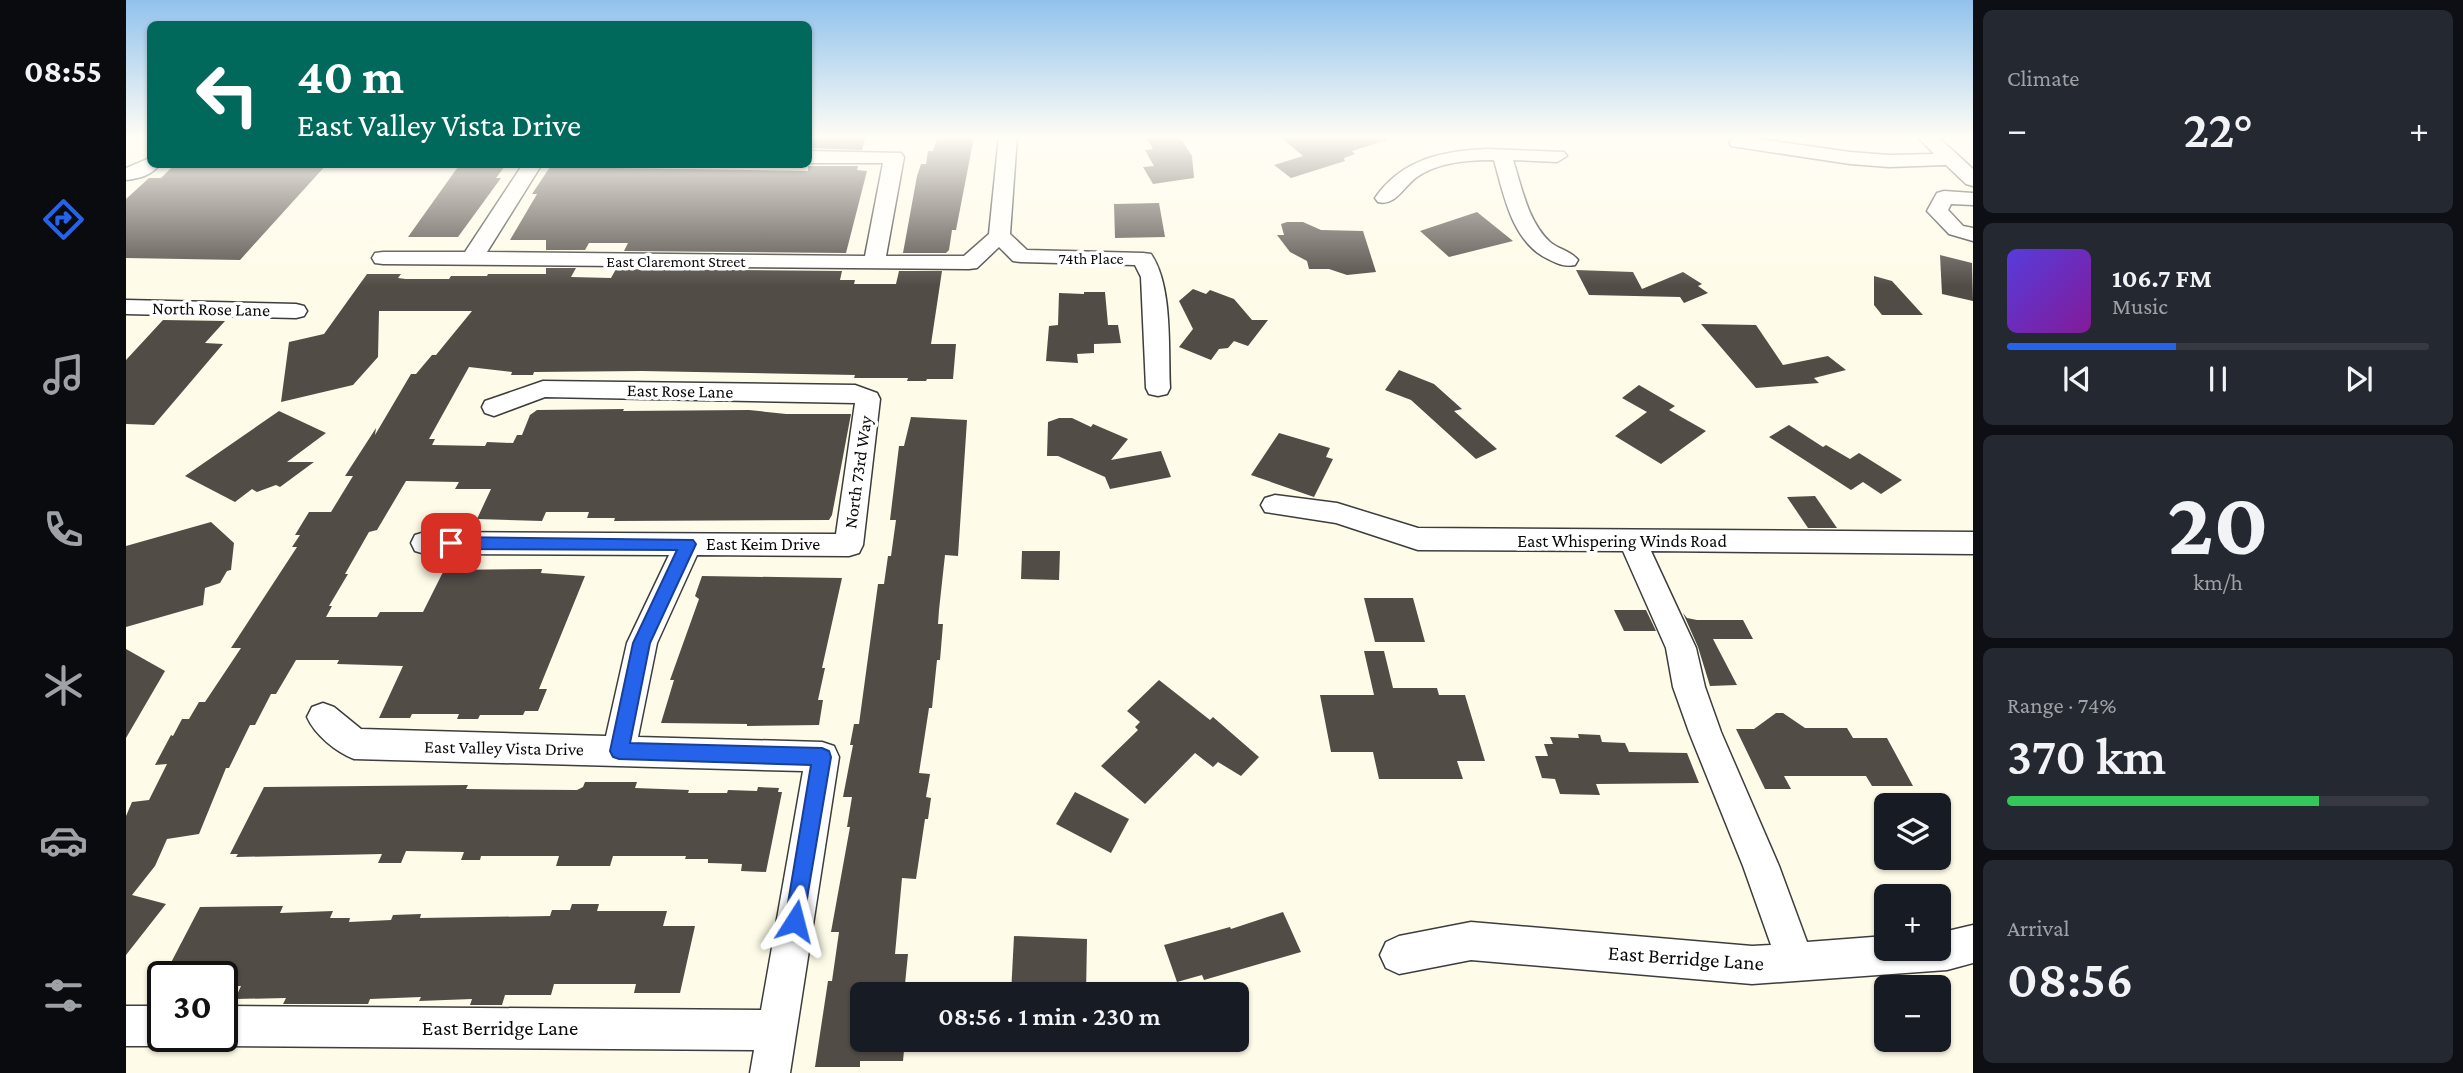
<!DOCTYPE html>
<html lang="en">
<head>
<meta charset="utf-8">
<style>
  body { margin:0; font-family:"Crimson Pro",serif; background:#242831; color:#f1f3f6; height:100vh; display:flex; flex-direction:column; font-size:26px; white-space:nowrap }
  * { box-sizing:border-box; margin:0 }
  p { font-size:23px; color:#9ea1a6 }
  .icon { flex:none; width:38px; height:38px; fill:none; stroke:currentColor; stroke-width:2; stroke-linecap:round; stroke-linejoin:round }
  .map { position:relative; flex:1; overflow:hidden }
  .panel { display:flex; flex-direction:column; gap:10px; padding:10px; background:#0d0f14; width:490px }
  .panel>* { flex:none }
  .top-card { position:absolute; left:21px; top:21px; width:665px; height:147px; border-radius:10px; box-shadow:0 2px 5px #0004; background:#00695c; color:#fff; overflow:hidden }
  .tools { position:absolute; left:1748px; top:793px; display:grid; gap:14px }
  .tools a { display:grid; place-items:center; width:77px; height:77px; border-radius:10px; background:#171b24; box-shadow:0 2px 5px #0004; font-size:35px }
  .speed { position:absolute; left:21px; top:961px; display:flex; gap:14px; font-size:35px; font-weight:700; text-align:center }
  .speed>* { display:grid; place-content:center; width:91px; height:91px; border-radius:50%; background:#171b24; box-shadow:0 2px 5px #0004; line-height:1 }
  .speed .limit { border:4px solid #111; border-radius:10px; background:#fff; color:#111 }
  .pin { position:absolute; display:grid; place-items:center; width:60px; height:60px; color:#fff; margin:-30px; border-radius:14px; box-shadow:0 4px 10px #0006 }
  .me { position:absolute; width:77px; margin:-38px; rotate:9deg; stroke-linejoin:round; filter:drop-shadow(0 0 5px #0008) }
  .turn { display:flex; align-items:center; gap:24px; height:147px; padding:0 35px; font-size:32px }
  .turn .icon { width:91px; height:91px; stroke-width:2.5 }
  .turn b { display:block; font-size:49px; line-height:60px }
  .big { font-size:52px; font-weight:600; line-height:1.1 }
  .panel .tile { flex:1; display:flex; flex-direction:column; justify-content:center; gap:10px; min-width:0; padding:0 24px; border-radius:10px; background:#242831 }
  .panel .dial { align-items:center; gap:0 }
  .dial b { font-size:91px; line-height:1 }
  .song { display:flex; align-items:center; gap:21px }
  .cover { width:84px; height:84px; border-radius:10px; background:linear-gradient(135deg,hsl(250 70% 55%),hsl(290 70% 35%)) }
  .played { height:7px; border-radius:4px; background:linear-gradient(90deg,#2563eb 40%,#363941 40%) }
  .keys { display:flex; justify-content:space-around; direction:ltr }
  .heat { display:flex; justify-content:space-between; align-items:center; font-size:38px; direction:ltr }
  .charge { height:10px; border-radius:5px; background:linear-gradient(90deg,#34c759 74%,#363941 0) }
  .trip { position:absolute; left:724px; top:982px; width:399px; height:70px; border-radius:10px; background:#171b24; box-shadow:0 2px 5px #0004; font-weight:600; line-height:70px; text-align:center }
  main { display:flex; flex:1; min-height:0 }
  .tab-bar { display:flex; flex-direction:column; width:126px; justify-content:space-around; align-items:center; background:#090b0e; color:#9ea1a6 }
  .tab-bar .icon { width:49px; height:49px }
  .tab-bar .current { color:#2563eb }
  .tab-bar b { font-size:32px; color:#f1f3f6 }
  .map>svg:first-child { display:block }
  .building { fill:#524c47 }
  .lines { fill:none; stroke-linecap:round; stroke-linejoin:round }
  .minor-casing { stroke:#3d3d3d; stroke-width:3 }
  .minor { fill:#fff; fill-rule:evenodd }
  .route { fill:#2563eb; stroke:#184099; stroke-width:2 }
  .labels { text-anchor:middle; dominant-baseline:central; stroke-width:7; stroke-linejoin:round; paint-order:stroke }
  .far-street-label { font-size:16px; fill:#0a0a0a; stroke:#fff }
  .street-label { font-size:18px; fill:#0a0a0a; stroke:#fff }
  .near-street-label { font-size:21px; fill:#0a0a0a; stroke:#fff }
</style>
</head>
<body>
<main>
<nav class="tab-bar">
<b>08:55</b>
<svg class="icon current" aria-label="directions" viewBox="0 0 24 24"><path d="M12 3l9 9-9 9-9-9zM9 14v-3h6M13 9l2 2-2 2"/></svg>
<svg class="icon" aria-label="music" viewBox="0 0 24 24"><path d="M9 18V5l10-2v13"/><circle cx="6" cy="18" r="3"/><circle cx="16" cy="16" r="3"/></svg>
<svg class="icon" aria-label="phone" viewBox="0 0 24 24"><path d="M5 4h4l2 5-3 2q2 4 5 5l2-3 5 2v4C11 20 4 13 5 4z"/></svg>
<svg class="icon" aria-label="climate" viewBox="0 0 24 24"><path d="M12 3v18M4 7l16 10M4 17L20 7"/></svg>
<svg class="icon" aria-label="car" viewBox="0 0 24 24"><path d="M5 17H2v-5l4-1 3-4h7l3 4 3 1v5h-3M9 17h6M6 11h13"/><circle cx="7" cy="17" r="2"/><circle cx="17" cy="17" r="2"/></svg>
<svg class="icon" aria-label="filters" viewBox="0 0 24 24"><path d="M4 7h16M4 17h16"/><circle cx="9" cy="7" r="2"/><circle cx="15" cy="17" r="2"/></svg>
</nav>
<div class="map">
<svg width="1847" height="1073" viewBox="0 0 1847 1073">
  <rect width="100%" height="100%" fill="#fefbe8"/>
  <g class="building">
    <path d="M682,136H740L736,150L682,148Z"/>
    <path d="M812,136L848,137L830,230H826L823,250L820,253H777L791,176L795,164H800L802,151H807Z"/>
    <path d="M1019,136H1053L1066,156L1068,178L1027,184L1017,167L1028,166L1019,150L1027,149Z"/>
    <path d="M1153,136H1260L1261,140L1226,151L1229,154L1218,158L1219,161L1165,178L1148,165L1177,156Z"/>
    <path d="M49,164H201L114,260L0,258V199L23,178H35Z"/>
    <path d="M334,164L379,166L370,178H375L332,237H282Z"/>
    <path d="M682,166H732L731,170L741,171L720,253L498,251L502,243H463L459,250H420V240H384L411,194H406L424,167L682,171Z"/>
    <path d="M1033,203L1039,237L989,238L988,204Z"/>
    <path d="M1351,212L1387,241L1323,257L1294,231Z"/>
    <path d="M1161,222H1177L1195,230L1237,231L1250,272L1221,275L1203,269H1183L1181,261L1164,252L1151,235H1158L1155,224Z"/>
    <path d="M1814,255L1846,263L1847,301L1816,294Z"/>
    <path d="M420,268H450L445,277L485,278L490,269L716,271L714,280H729L728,284H770L773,271H816L805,344H830L827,379H801L800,381H781L782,378H728L729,375L516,371L408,372L407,375H385L386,372L343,367L303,439H309L306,445L359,446L361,442L387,443L391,435H396L404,415L411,410L498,409L497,411L623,410L660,414H725L706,515L703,520L488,521L489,518H461L463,512H420L416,521L351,519L365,489H329L333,482L280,481L251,530L243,532L219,574H222L203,606H206L200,617H251L254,612H297L318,570L416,569L415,573L459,576L413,689H421L412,711H399L397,715H354L352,719H331L333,714H286L284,718H253L277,666L211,664L213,660H170L150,694H145L129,725H124L103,768H100L73,834L41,839L29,866L6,895L40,904L0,955V816L6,802L23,800L41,764L29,765L45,735L47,736L56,719H63L73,702H79L115,648H105L171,547H166L174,535H169L183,512H205L227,476H219L250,428L249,435L285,374H290L306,355H310L346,311H253L252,357L227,385L155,402L163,342L198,334L241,274H275L272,278L280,279H323L325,276H361L362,274H420Z"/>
    <path d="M1450,270L1507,272L1516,289L1557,272L1576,284L1572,286L1582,293L1558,303L1554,297L1463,295Z"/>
    <path d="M1748,276L1766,281L1797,315H1756L1748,305Z"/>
    <path d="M1067,289L1080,294L1084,290L1108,299L1126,320H1142L1122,346L1108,341L1102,348L1093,349L1085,360L1053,347L1067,329L1053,301Z"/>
    <path d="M958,292H979L982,325H992L995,343L968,344V353L951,354L952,363L920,361L923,326L932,325L933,293L958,294Z"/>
    <path d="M37,320L99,321L79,343L97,344L28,425L0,424V360Z"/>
    <path d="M1575,324L1630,325L1657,365L1702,356L1720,370L1688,378L1693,383L1630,388Z"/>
    <path d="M1273,370L1308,384L1336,409L1328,411L1371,449L1350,459L1285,400L1259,390Z"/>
    <path d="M1513,385L1549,406L1543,410L1580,431L1535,464L1489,436L1521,412L1496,398Z"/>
    <path d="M153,411L200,433L161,462H188L154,487L150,485L131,492L126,489L109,502L59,476Z"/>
    <path d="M785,417L841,420L832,556L819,555L813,610L812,624H817L814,660H811L806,708H803L793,773L804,774L800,797L805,798L802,819H799L790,879L776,878L769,954H782L778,994H737V1040H779L777,1061H734V1067H689L702,981H706L713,932H705L724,827H721L726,797H717L727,745H724L728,724H733L752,584H758L762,556H765L770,520H764L773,446H778Z"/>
    <path d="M933,418H946L965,427L967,424L1002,439L985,460L1035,451L1045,477L984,489L979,477L932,456H921L922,422Z"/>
    <path d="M1663,425L1697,447L1700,445L1724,459L1733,453L1776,480L1755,494L1737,482L1725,490L1643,437Z"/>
    <path d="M1153,433L1204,448L1200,457L1207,459L1188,497L1125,475Z"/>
    <path d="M1689,496L1711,528H1682L1661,497Z"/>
    <path d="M85,522L108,543L105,570L101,571L94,583L79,588L77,605L0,627V546Z"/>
    <path d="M896,551H934L933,580L895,579Z"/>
    <path d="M576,576L716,578L696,668H699L692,700H697L693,725L621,726V724L535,723L548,680H544L573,599L569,596Z"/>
    <path d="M1238,598H1287L1299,642H1249Z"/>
    <path d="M1488,610H1520L1530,631H1498Z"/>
    <path d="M1557,613L1561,618L1571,620H1617L1627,639H1587L1611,685L1584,686L1572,647Z"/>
    <path d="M0,649L39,671L0,738Z"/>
    <path d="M1238,651H1258L1267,688H1311L1313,695H1339L1359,761H1331L1337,779H1253L1247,752H1205L1194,695H1248Z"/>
    <path d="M1033,680L1084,720L1087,717L1133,757L1115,776L1092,762L1087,767L1069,753L1019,804L975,766L1012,730L1009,727L1014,722L1001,711Z"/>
    <path d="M1650,713H1657L1679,728H1721L1727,738H1761L1787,786H1746L1740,776H1658L1665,789H1639L1610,729H1628Z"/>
    <path d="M1452,734L1474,735L1476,742L1499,743L1503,752L1561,753L1573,783L1470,784L1474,795L1434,794L1429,779L1416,778L1409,756H1422L1418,744H1427L1424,737L1453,738Z"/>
    <path d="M459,782H511L509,788L563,790L562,793H601L602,790L631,791L632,787L653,788L652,792H656L640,872L615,871L616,864L582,863V859H559L560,856H487L484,866H430L433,856H355L354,860H335L338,852L280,851L275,863H252L256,854L110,857L112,854H104L138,787L342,785L340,789L451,790L457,787Z"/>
    <path d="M949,792L1003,819L985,853L930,824Z"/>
    <path d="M446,904H473L471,911H541L537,926H569L554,993H508L510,984H428L425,995H379L376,1005H344L346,999L293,1001L295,997L244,999L242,1004H157L160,998L109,999L115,986H96V976H38L74,907L157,906L154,913L207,911L204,918H224L223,922L265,920L267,915L295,914L294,918L424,916L426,910H444Z"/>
    <path d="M1157,912L1175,952L1078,980L1076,975L1051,982L1038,945L1104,927L1105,929Z"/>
    <path d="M888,936L961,939L960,994H885Z"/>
  </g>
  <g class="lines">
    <g class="minor-casing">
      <g id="minor">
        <path d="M873,136H891L884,234L901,250L1017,253L1025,254C1047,286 1042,349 1044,388L1041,394L1032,396L1023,394L1020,388L1015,277L1009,265L895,262L887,261L873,247L851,268L843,269L257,264L249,263L246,258L249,253L257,252H339L397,164H416L361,252L739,256L757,163H682V151L775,153L778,157L760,256H838L863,234Z"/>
        <path d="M1612,136L1724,152L1763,155L1808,154L1791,136H1811L1847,169V186L1840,184L1820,165L1763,167L1724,164L1605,146L1603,142Z"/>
        <path d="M1361,149L1438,152L1441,156L1431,162L1387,160C1396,188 1402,222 1424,242C1432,249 1445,251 1452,260L1449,265C1438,267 1432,264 1422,259C1386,242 1378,195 1368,160C1342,160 1313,162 1291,177C1278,186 1269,207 1252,202L1249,198C1276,159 1316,151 1361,149Z"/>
        <path d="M24,158V164H34C25,176 14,178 0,180V168Z"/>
        <path d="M1818,191L1847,193V205L1825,204L1822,210L1837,226L1847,228V241L1823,234L1801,211L1811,193Z"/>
        <path d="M0,300L170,304L178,306L181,311L178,316L170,318L0,314Z"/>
        <path d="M417,381L729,385L751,393L754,399L737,545L733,553L723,556L571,555L531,643L512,737L696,742L708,746L713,757L664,1073H624L628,1050L96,1046L82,1040L80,1036H96V1006L635,1010L677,771L228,759C210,752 189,735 181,717L186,707L197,703L208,707L235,729L480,736L501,643L543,555L299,554L289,551L285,543L289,535L299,532L710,534L729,403L419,397L368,416L359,413L356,407L359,401Z"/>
        <path d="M1149,495L1211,503L1292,528L1847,532V554L1525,551L1570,648L1579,687L1595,732L1653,866L1681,942L1760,936V948H1813V933L1847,925V963L1821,970L1626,984L1345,960L1273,974L1260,968L1254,955L1260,942L1273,936L1345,922L1626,946L1645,945L1617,866L1563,732L1547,687L1540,648L1497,551L1292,550L1210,523L1139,512L1135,505L1139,498Z"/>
        <path d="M0,1006H37V1036H53L51,1040L37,1046H0Z"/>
      </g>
    </g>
    <use href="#minor" class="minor"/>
  </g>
  <linearGradient id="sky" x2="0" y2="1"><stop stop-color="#91c2ec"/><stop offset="0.48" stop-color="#fffdf5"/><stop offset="1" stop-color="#fffdf5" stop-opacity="0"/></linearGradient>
  <rect width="1847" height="286" fill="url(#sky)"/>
  <path class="route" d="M325,537L567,540L570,544L524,643L504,743L696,748L703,751L705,757L676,928L669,931L662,928L659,921L685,765L493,759L487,757L484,751L507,643L551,550L325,549L317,543Z"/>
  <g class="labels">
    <g class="far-street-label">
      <text x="965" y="258">74th Place</text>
      <text x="550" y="261">East Claremont Street</text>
    </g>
    <g class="street-label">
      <text transform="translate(85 309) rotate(1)">North Rose Lane</text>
      <text transform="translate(554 391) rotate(1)">East Rose Lane</text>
      <text transform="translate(732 472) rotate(-82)">North 73rd Way</text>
      <text x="1496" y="541">East Whispering Winds Road</text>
      <text x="637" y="544">East Keim Drive</text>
      <text transform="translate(378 748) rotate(1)">East Valley Vista Drive</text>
    </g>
    <g class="near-street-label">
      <text transform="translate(1560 958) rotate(4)">East Berridge Lane</text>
      <text x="374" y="1028">East Berridge Lane</text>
    </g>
  </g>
</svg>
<div class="tools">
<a><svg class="icon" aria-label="layers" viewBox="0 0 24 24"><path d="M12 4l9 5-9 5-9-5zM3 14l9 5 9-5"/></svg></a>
<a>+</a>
<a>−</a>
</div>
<div class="speed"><div class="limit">30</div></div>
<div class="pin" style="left:325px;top:543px;background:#d93025"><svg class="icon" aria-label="arrive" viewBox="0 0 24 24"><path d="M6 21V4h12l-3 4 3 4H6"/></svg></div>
<svg class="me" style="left:669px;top:921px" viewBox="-20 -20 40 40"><path d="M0-17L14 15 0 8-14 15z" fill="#2563eb" stroke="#fff" stroke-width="4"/></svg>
<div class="trip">08:56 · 1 min · 230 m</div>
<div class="top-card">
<div class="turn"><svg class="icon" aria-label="left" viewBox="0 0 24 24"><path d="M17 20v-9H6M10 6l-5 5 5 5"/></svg><div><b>40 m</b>East Valley Vista Drive</div></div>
</div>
</div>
<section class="panel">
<div class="tile"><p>Climate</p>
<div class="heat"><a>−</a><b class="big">22°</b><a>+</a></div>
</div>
<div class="tile">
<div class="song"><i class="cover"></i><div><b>106.7 FM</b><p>Music</p></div></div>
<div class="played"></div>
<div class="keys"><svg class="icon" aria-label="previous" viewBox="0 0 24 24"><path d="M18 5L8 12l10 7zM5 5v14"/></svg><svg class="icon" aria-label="pause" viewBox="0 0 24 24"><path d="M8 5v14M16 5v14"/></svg><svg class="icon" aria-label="next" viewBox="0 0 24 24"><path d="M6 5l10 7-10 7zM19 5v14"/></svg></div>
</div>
<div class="tile dial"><b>20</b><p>km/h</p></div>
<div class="tile"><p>Range · 74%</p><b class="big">370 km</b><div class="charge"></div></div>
<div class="tile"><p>Arrival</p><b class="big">08:56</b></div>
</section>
</main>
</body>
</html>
